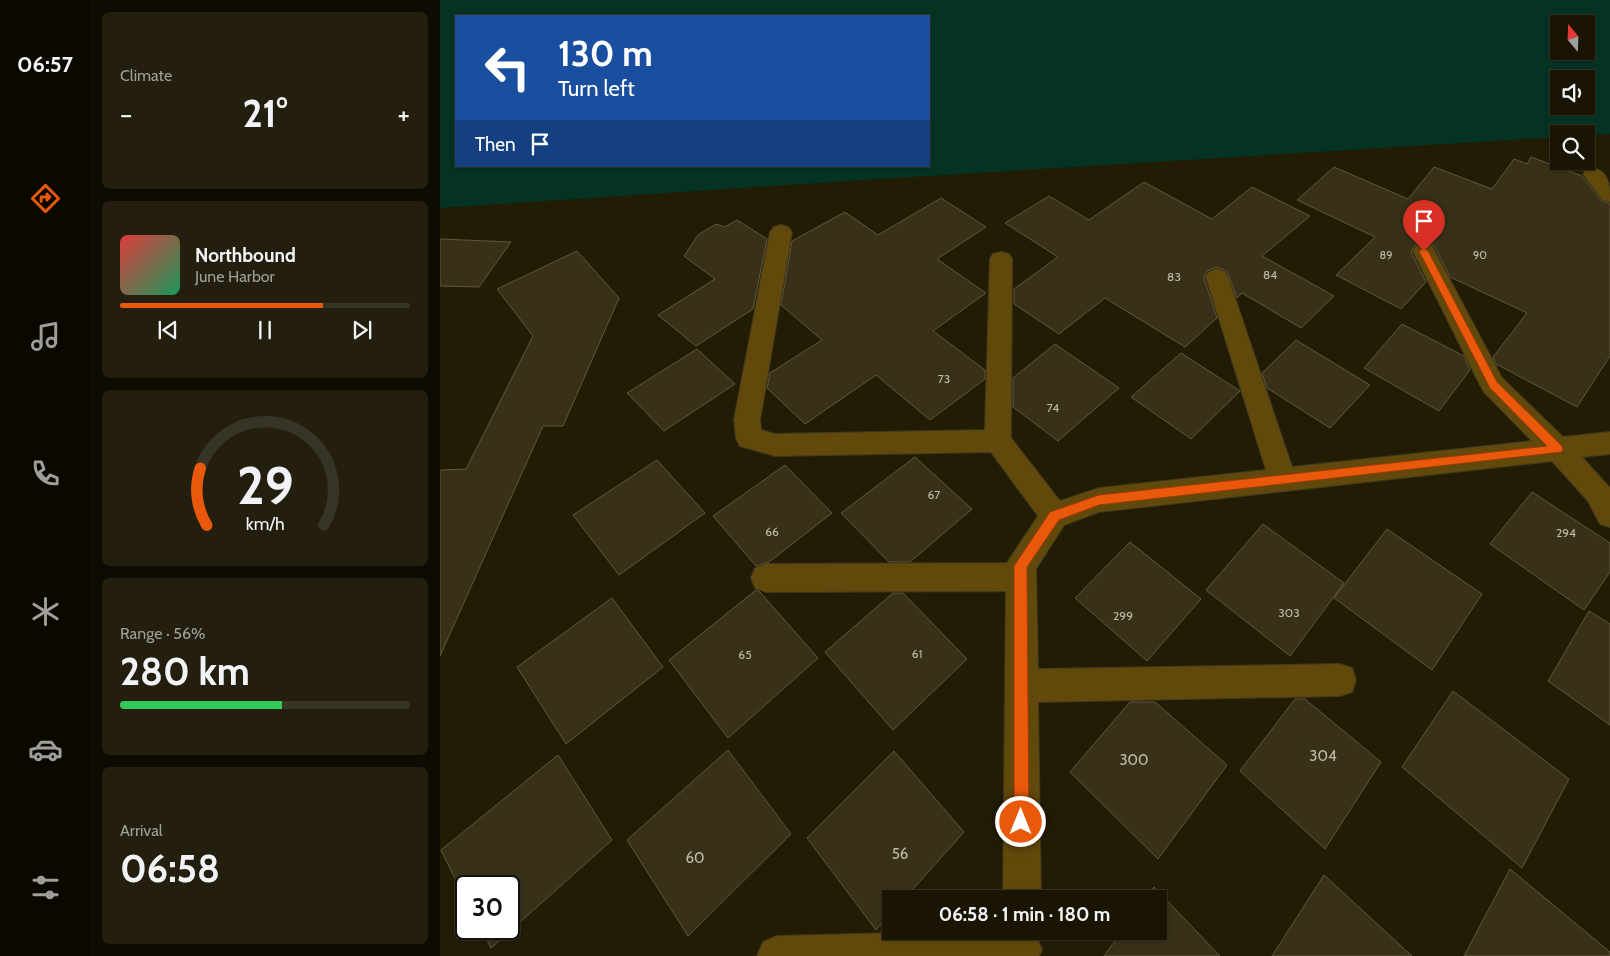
<!DOCTYPE html>
<html lang="en">
<head>
<meta charset="utf-8">
<style>
  body { margin:0; font-family:Cabin,sans-serif; background:#231e0d; color:#f1f3f6; height:100vh; display:flex; flex-direction:column; font-size:19px; white-space:nowrap }
  * { box-sizing:border-box; margin:0 }
  p { font-size:16px; color:#9f9f9a }
  .icon { flex:none; width:28px; height:28px; fill:none; stroke:currentColor; stroke-width:2; stroke-linecap:round; stroke-linejoin:round }
  .map { position:relative; flex:1; overflow:hidden }
  .side { display:flex; flex-direction:column; gap:12px; padding:12px; background:#0e0c02; width:350px }
  .side>* { flex:none }
  .top-card { position:absolute; left:15px; top:15px; width:475px; height:152px; border-radius:0px; box-shadow:0 1px 4px #0004,0 0 0 1px #383425; background:#1a4fa0; color:#fff; overflow:hidden }
  .needle { width:32px; rotate:341deg }
  .controls { position:absolute; left:1110px; top:15px; display:grid; gap:10px }
  .controls a { display:grid; place-items:center; width:45px; height:45px; border-radius:0px; background:#1a1503; box-shadow:0 1px 4px #0004,0 0 0 1px #383425; font-size:25px }
  .speed { position:absolute; left:15px; top:875px; display:flex; gap:10px; font-size:25px; font-weight:700; text-align:center }
  .speed>* { display:grid; place-content:center; width:65px; height:65px; border-radius:50%; background:#1a1503; box-shadow:0 1px 4px #0004,0 0 0 1px #383425; line-height:1 }
  .speed .limit { border:2px solid #111; border-radius:8px; background:#fff; color:#111 }
  .pin { position:absolute; display:grid; place-items:center; width:42px; height:42px; color:#fff; margin:-51px -21px; border-radius:50% 50% 50% 0; rotate:-45deg; box-shadow:0 0 5px #0007 }
  .pin .icon { rotate:45deg }
  .me { position:absolute; width:55px; margin:-28px; rotate:0deg; stroke-linejoin:round; filter:drop-shadow(0 0 4px #0008) }
  .turn { display:flex; align-items:center; gap:18px; height:105px; padding:0 20px; font-size:22px }
  .turn .icon { width:65px; height:65px; stroke-width:2.5 }
  .turn b { display:block; font-size:35px; line-height:42px }
  .then { display:flex; align-items:center; height:48px; padding:0 20px; background:#0003; gap:10px; font-size:19px }
  .big { font-size:38px; font-weight:800; line-height:1.1 }
  .side .card { flex:1; display:flex; flex-direction:column; justify-content:center; gap:8px; min-width:0; padding:0 18px; border-radius:8px; background:#231e0d }
  .side .dial { align-items:center; gap:0 }
  .dial svg { height:130px; overflow:visible; fill:none; stroke:#383425; stroke-width:7; stroke-linecap:round; text-anchor:middle }
  .dial text { fill:#f1f3f6; stroke:none }
  .song { display:flex; align-items:center; gap:15px }
  .cover { width:60px; height:60px; border-radius:8px; background:linear-gradient(135deg,hsl(0 70% 55%),hsl(150 70% 35%)) }
  .played { height:5px; border-radius:2px; background:linear-gradient(90deg,#ea580c 70%,#383425 70%) }
  .keys { display:flex; justify-content:space-around; direction:ltr }
  .heat { display:flex; justify-content:space-between; align-items:center; font-size:28px; direction:ltr }
  .charge { height:8px; border-radius:4px; background:linear-gradient(90deg,#34c759 56%,#383425 0) }
  .trip { position:absolute; left:442px; top:890px; width:285px; height:50px; border-radius:0px; background:#1a1503; box-shadow:0 1px 4px #0004,0 0 0 1px #383425; font-weight:800; line-height:50px; text-align:center }
  main { display:flex; flex:1; min-height:0 }
  .dock { display:flex; flex-direction:column; width:90px; justify-content:space-around; align-items:center; background:#0a0801; color:#9f9f9a }
  .dock .icon { width:35px; height:35px }
  .dock .selected { color:#ea580c }
  .dock b { font-size:22px; color:#f1f3f6 }
  .map>svg:first-child { display:block }
  .green { fill:#053323; fill-rule:evenodd }
  .building { fill:#383118; stroke:#5f573e }
  .lines { fill:none; stroke-linecap:round; stroke-linejoin:round }
  .minor-casing { stroke:#3f3822; stroke-width:2 }
  .minor { fill:#60490a; fill-rule:evenodd }
  .route { fill:#ea580c; stroke:#983908 }
  .labels { text-anchor:middle; dominant-baseline:central; stroke-width:5; stroke-linejoin:round; paint-order:stroke }
  .far-number-label { font-size:11px; fill:#beb9a8 }
  .number-label { font-size:12px; fill:#beb9a8 }
  .near-number-label { font-size:15px; fill:#beb9a8 }
</style>
</head>
<body>
<main>
<nav class="dock">
<b>06:57</b>
<svg class="icon selected" aria-label="directions" viewBox="0 0 24 24"><path d="M12 3l9 9-9 9-9-9zM9 14v-3h6M13 9l2 2-2 2"/></svg>
<svg class="icon" aria-label="music" viewBox="0 0 24 24"><path d="M9 18V5l10-2v13"/><circle cx="6" cy="18" r="3"/><circle cx="16" cy="16" r="3"/></svg>
<svg class="icon" aria-label="phone" viewBox="0 0 24 24"><path d="M5 4h4l2 5-3 2q2 4 5 5l2-3 5 2v4C11 20 4 13 5 4z"/></svg>
<svg class="icon" aria-label="climate" viewBox="0 0 24 24"><path d="M12 3v18M4 7l16 10M4 17L20 7"/></svg>
<svg class="icon" aria-label="car" viewBox="0 0 24 24"><path d="M5 17H2v-5l4-1 3-4h7l3 4 3 1v5h-3M9 17h6M6 11h13"/><circle cx="7" cy="17" r="2"/><circle cx="17" cy="17" r="2"/></svg>
<svg class="icon" aria-label="filters" viewBox="0 0 24 24"><path d="M4 7h16M4 17h16"/><circle cx="9" cy="7" r="2"/><circle cx="15" cy="17" r="2"/></svg>
</nav>
<section class="side">
<div class="card"><p>Climate</p>
<div class="heat"><a>−</a><b class="big">21°</b><a>+</a></div>
</div>
<div class="card">
<div class="song"><i class="cover"></i><div><b>Northbound</b><p>June Harbor</p></div></div>
<div class="played"></div>
<div class="keys"><svg class="icon" aria-label="previous" viewBox="0 0 24 24"><path d="M18 5L8 12l10 7zM5 5v14"/></svg><svg class="icon" aria-label="pause" viewBox="0 0 24 24"><path d="M8 5v14M16 5v14"/></svg><svg class="icon" aria-label="next" viewBox="0 0 24 24"><path d="M6 5l10 7-10 7zM19 5v14"/></svg></div>
</div>
<div class="card dial"><svg viewBox="0 0 100 80">
<path d="M14 69A42 42 0 1 1 86 69"/>
<path d="M14 69A42 42 0 0 1 10 34" stroke="#ea580c"/>
<text x="50" y="56" font-size="32" font-weight="700">29</text>
<text x="50" y="72" font-size="11">km/h</text>
</svg></div>
<div class="card"><p>Range · 56%</p><b class="big">280 km</b><div class="charge"></div></div>
<div class="card"><p>Arrival</p><b class="big">06:58</b></div>
</section>
<div class="map">
<svg width="1170" height="956" viewBox="0 0 1170 956">
  <rect width="100%" height="100%" fill="#231c04"/>
  <path class="green" d="M0,0H1170V134L1146,135V134H1119V137L407,181L0,208ZM16,16H489V166H16ZM1119,24H1146V51H1119ZM1119,79H1146V106H1119Z"/>
  <g class="building">
    <path d="M1091,157L1142,176L1162,201L1170,204V356L1137,407L1056,364L1053,357L1087,313L1010,277L994,245L984,242L976,244L971,252L986,282L961,309L896,275L935,237L857,200L894,167L968,199L994,167L1052,189L1074,159L1087,164Z"/>
    <path d="M704,182L772,219L812,187L870,216L822,256L894,296L861,328L802,293L797,298L787,271L776,267L767,271L764,278L777,318L745,347L665,298L619,334L574,304V289L618,257L565,223L609,196L649,220Z"/>
    <path d="M501,198L546,227L497,259L546,293L493,331L545,370V379L490,420L436,375L365,424L327,388L330,373L382,340L341,305L352,241L405,212L438,235Z"/>
    <path d="M297,220L327,239L313,309L256,346L218,315L275,279L244,256L258,235L276,224L285,227Z"/>
    <path d="M0,239L71,242L39,287L0,286Z"/>
    <path d="M137,251L179,298L123,426H103L0,656V470L26,469L93,336L57,289Z"/>
    <path d="M962,324L1024,356L1030,370L999,411L924,368Z"/>
    <path d="M856,340L930,385L890,428L827,388L822,373Z"/>
    <path d="M615,344L679,388L618,441L573,407V378Z"/>
    <path d="M257,349L295,384L224,431L187,393Z"/>
    <path d="M741,353L800,391L751,439L691,397Z"/>
    <path d="M475,457L532,509L470,562H449L401,513Z"/>
    <path d="M217,460L265,513L179,575L133,515Z"/>
    <path d="M345,465L392,513L329,562L316,566L273,516Z"/>
    <path d="M1092,492L1170,543V572L1144,610L1050,544Z"/>
    <path d="M823,524L904,583L850,656L766,590Z"/>
    <path d="M947,529L1042,594L992,670L894,598Z"/>
    <path d="M690,542L761,599L707,661L635,598Z"/>
    <path d="M316,590L320,592L378,658L288,738L229,660Z"/>
    <path d="M453,593H463L527,659L453,730L385,652Z"/>
    <path d="M172,598L223,667L126,744L77,667Z"/>
    <path d="M1149,611L1170,624V725L1108,681Z"/>
    <path d="M1013,691L1129,779L1082,868L962,767Z"/>
    <path d="M855,699H865L941,762L885,849L800,771Z"/>
    <path d="M690,702H715L787,765L718,859L630,772Z"/>
    <path d="M288,750L351,834L248,936L187,840Z"/>
    <path d="M454,751L524,832L464,899H451V913L436,930L367,838Z"/>
    <path d="M118,755L172,840L51,948L41,929H69V886H26V901L1,850Z"/>
    <path d="M1070,869L1170,952V956H1024Z"/>
    <path d="M884,875L972,956H832Z"/>
    <path d="M714,887L780,956H664L682,931H719V899H705Z"/>
  </g>
  <g class="lines">
    <g class="minor-casing">
      <g id="minor">
        <path d="M1153,168C1170,172 1170,187 1170,202L1163,200L1143,174L1146,170Z"/>
        <path d="M341,225L348,227L352,232L320,420L321,430L335,434L545,430L550,259L553,254L561,252L569,254L572,259L571,438L620,501L659,488L826,470L766,277L769,272L777,269L785,272L788,277L852,467L1092,441L1044,392L1040,385L973,251L976,246L984,244L992,246L1062,378L1123,437L1170,432V454L1142,457L1170,488V527L1160,524L1148,501L1112,461L659,512L624,525L596,569L598,669L900,664L912,668L916,680L912,692L900,696L598,702L601,899H563L566,591L326,592L315,588L311,578L315,568L326,564L567,563L598,516L551,452L335,456L300,446L296,438L294,420L330,232L334,227Z"/>
        <path d="M534,931H585L596,936L602,950L599,956H317L323,942L337,936Z"/>
      </g>
    </g>
    <use href="#minor" class="minor"/>
  </g>
  <path class="route" d="M984,248L988,251L1057,382L1122,446L1123,449L1122,452L659,505L619,520L587,567L589,822L587,827L581,829L576,827L574,822V566L610,512L659,495L1107,446L1050,388L979,251Z"/>
  <g class="labels">
    <g class="far-number-label">
      <text x="946" y="255">89</text>
      <text x="1040" y="255">90</text>
    </g>
    <g class="number-label">
      <text x="830" y="274">84</text>
      <text x="734" y="276">83</text>
      <text x="504" y="378">73</text>
      <text x="613" y="407">74</text>
      <text x="494" y="494">67</text>
      <text x="332" y="531">66</text>
      <text x="1126" y="532">294</text>
      <text x="849" y="612">303</text>
      <text x="683" y="615">299</text>
      <text x="477" y="653">61</text>
      <text x="305" y="654">65</text>
    </g>
    <g class="near-number-label">
      <text x="883" y="756">304</text>
      <text x="694" y="760">300</text>
      <text x="460" y="854">56</text>
      <text x="255" y="858">60</text>
    </g>
  </g>
</svg>
<div class="controls">
<a><svg class="needle" viewBox="-14 -14 28 28"><path d="M0-13l5 13h-10z" fill="#e53935"/><path d="M0 13l5-13h-10z" fill="#9f9f9a"/></svg></a>
<a><svg class="icon" aria-label="sound" viewBox="0 0 24 24"><path d="M4 9h4l5-4v14l-5-4H4zM17 9q2 3 0 6"/></svg></a>
<a><svg class="icon" aria-label="search" viewBox="0 0 24 24"><circle cx="10" cy="10" r="6"/><path d="M15 15l6 6"/></svg></a>
</div>
<div class="speed"><div class="limit">30</div></div>
<div class="pin" style="left:984px;top:251px;background:#d93025"><svg class="icon" aria-label="arrive" viewBox="0 0 24 24"><path d="M6 21V4h12l-3 4 3 4H6"/></svg></div>
<svg class="me" style="left:581px;top:822px" viewBox="-20 -20 40 40"><circle r="17" fill="#ea580c" stroke="#fff" stroke-width="3"/><path d="M0-11L8 9 0 5-8 9z" fill="#fff"/></svg>
<div class="trip">06:58 · 1 min · 180 m</div>
<div class="top-card">
<div class="turn"><svg class="icon" aria-label="left" viewBox="0 0 24 24"><path d="M17 20v-9H6M10 6l-5 5 5 5"/></svg><div><b>130 m</b>Turn left</div></div>
<div class="then">Then<svg class="icon" aria-label="arrive" viewBox="0 0 24 24"><path d="M6 21V4h12l-3 4 3 4H6"/></svg></div>
</div>
</div>
</main>
</body>
</html>
